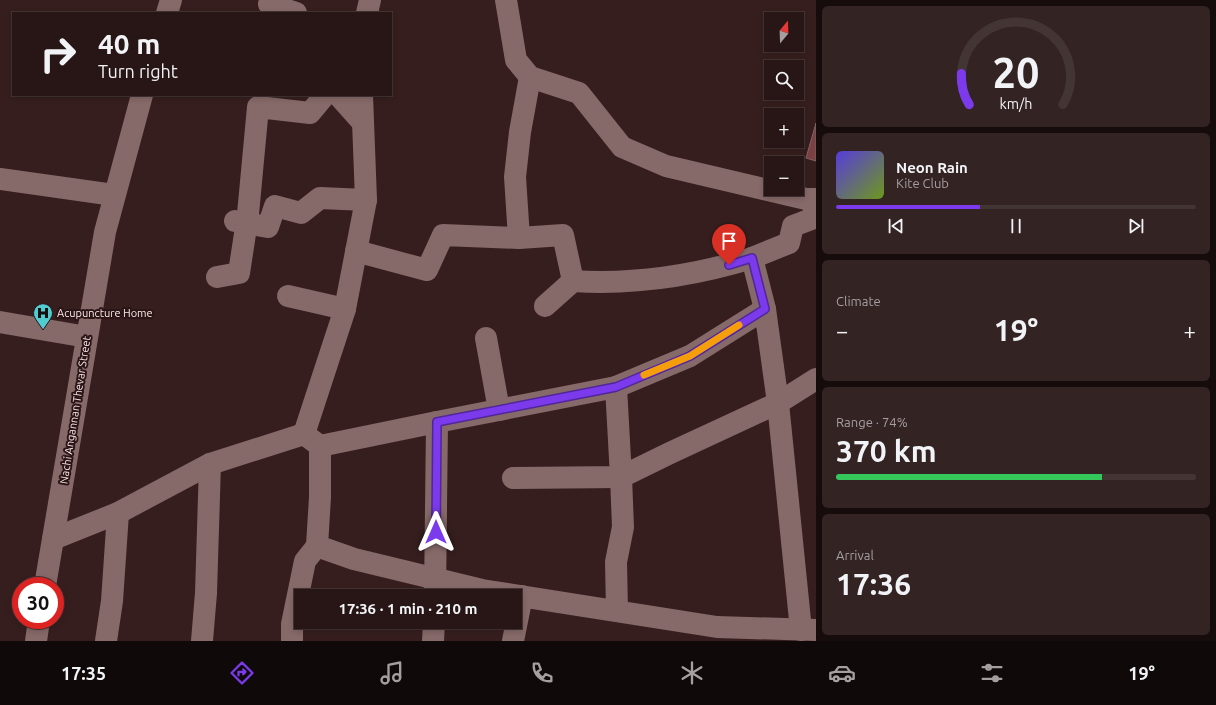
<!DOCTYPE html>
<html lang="en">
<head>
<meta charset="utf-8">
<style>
  body { margin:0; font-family:Ubuntu,sans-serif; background:#342323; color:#f1f3f6; height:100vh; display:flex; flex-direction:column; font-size:15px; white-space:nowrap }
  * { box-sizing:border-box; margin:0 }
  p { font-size:13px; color:#a59fa1 }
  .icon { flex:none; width:22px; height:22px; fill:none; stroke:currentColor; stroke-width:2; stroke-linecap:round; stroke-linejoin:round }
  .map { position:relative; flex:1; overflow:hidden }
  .drawer { display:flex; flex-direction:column; gap:6px; padding:6px; background:#160c0c; width:400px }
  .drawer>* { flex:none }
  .top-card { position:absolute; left:12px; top:12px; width:380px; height:84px; border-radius:0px; box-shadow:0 2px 6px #0003,0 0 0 1px #443535; background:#281616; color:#f1f3f6; overflow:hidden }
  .needle { width:26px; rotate:19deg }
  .controls { position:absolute; left:764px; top:12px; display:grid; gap:8px }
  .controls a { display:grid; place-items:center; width:40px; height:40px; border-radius:0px; background:#281616; box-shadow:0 2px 6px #0003,0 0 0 1px #443535; font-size:20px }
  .speed { position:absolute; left:12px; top:577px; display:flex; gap:8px; font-size:20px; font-weight:700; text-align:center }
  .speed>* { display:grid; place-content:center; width:52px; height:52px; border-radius:50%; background:#281616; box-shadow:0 2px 6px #0003,0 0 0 1px #443535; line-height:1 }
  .speed .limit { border:6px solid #d22; background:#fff; color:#111 }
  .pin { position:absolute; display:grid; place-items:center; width:34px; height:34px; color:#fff; margin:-41px -17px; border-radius:50% 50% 50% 0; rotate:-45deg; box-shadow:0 0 4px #0007 }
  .pin .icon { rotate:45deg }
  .me { position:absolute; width:44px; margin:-22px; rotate:0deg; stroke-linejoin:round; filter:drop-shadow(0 0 3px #0008) }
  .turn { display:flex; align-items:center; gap:14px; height:84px; padding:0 20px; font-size:18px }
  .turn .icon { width:52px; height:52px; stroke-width:2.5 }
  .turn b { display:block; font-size:28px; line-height:34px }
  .big { font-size:30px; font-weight:600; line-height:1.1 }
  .drawer .widget { flex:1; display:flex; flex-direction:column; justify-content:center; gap:6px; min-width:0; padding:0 14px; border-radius:6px; background:#342323 }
  .drawer .dial { align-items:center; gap:0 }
  .dial svg { height:104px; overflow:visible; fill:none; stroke:#443535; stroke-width:7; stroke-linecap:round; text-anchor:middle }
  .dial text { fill:#f1f3f6; stroke:none }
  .song { display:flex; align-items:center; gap:12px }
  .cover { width:48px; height:48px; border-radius:6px; background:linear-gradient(135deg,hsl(250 70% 55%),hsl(80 70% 35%)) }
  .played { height:4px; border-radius:2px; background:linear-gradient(90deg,#7c3aed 40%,#443535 40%) }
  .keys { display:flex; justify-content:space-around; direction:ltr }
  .heat { display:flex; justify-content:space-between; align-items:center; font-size:22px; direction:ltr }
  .charge { height:6px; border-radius:3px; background:linear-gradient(90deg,#34c759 74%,#443535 0) }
  .trip { position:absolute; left:294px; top:589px; width:228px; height:40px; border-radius:0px; background:#281616; box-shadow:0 2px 6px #0003,0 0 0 1px #443535; font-weight:600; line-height:40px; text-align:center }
  .menu { display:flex; height:64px; justify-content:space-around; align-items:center; background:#100909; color:#a59fa1 }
  .menu .icon { width:28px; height:28px }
  .menu .on { color:#7c3aed }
  .menu b { font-size:18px; color:#f1f3f6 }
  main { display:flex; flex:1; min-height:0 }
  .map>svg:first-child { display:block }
  .building { fill:#7a4142; stroke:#826565 }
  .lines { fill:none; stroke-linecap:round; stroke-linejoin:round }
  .minor { stroke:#866969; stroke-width:22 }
  .route-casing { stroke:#51269a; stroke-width:10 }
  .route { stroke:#7c3aed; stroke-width:7 }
  .slow { stroke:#f59e0b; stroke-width:7 }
  .labels { text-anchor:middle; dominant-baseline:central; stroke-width:4; stroke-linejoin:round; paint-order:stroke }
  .poi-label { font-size:11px; fill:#fceaea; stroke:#2b1415; text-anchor:start }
  .street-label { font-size:11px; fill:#fceaea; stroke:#2b1415 }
</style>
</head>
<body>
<main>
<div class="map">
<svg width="816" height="641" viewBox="0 0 816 641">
  <rect width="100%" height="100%" fill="#361e1e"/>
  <path class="building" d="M816,123V161L806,158Z"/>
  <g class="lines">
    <g class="minor">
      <path d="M506,0L516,60L530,77L579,93L622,147L666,166L806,199H816"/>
      <path d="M269,4L296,13"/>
      <path d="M167,13L171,0"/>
      <path d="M367,13L370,0"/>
      <path d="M530,77L520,132L515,177L519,238L563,235L573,281C634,285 693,276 752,258"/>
      <path d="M338,95L363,123"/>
      <path d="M362,95L366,200L345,309L304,434L320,446V497L317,546L354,559L482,590L717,627L816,630"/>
      <path d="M0,179L114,195"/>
      <path d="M235,221L268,227L275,206L301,213L320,198L366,200"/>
      <path d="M356,251L427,270L443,235L519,238"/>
      <path d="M217,277L239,273L248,214L258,107L310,113L325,95"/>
      <path d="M288,296L345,309"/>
      <path d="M545,306L573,281"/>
      <path d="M765,309L752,258L789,243L793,226L814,218V199"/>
      <path d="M0,322L87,337"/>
      <path d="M486,338L499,410"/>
      <path d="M437,422L616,387L690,356L765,309L778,403L801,630"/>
      <path d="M320,446L437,422L435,596"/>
      <path d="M513,478L621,477L616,387"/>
      <path d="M53,539L118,513L210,464L304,434"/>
      <path d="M45,586L105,232L142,95"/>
      <path d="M617,611L616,562L623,527L621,477L670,453L778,403L816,379"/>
      <path d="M36,641L39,620"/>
      <path d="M106,641L112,601L118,513"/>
      <path d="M202,641L206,593L210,464"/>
      <path d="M292,641V624L305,561L317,546"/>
      <path d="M433,641L434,622"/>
      <path d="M513,641L522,596"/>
    </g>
  </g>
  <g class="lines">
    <g class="route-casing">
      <path id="route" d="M436,532L437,422L616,387L690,356L765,309L752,258L729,265"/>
    </g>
    <use href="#route" class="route"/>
    <path class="slow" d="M644,375L690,356L739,325"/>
  </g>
  <defs>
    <g id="hospital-pin" transform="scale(1)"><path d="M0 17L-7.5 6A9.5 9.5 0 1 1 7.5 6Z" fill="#51ccd1" stroke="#2b1415"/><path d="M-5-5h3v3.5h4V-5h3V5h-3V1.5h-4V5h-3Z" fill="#111"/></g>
  </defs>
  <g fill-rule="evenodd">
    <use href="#hospital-pin" x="43" y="313"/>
  </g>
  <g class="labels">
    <g class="poi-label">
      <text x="57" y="313">Acupuncture Home</text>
    </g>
    <g class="street-label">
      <text transform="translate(75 410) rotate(-81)">Nachi Angannan Thevar Street</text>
    </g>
  </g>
</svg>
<div class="controls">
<a><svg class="needle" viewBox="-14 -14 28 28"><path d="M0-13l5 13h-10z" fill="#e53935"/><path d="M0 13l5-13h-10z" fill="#a59fa1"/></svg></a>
<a><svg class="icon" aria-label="search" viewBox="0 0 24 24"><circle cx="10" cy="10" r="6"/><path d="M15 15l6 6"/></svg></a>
<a>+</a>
<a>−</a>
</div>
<div class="speed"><div class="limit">30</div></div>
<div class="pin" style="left:729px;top:265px;background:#d93025"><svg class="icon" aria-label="arrive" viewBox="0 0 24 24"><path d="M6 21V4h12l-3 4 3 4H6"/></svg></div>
<svg class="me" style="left:436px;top:532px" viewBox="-20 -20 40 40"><path d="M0-17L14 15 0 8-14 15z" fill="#7c3aed" stroke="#fff" stroke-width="4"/></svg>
<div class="trip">17:36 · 1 min · 210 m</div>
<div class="top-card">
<div class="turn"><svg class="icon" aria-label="right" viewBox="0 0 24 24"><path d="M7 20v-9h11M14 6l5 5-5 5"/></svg><div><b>40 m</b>Turn right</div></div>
</div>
</div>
<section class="drawer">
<div class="widget dial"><svg viewBox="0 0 100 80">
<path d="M14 69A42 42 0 1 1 86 69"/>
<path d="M14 69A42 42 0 0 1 8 45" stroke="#7c3aed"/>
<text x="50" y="56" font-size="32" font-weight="700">20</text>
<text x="50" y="72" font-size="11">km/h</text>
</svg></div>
<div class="widget">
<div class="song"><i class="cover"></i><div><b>Neon Rain</b><p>Kite Club</p></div></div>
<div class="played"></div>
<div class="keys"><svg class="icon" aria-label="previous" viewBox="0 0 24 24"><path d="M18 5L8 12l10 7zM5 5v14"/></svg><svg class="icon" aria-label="pause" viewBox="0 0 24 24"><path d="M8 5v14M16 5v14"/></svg><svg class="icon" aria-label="next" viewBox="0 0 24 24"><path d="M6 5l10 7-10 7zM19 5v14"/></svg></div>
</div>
<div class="widget"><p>Climate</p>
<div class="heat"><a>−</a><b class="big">19°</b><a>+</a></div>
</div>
<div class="widget"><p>Range · 74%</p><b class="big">370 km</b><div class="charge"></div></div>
<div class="widget"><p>Arrival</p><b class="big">17:36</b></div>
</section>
</main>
<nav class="menu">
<b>17:35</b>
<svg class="icon on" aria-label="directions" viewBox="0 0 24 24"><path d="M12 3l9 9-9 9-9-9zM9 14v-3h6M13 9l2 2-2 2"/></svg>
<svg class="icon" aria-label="music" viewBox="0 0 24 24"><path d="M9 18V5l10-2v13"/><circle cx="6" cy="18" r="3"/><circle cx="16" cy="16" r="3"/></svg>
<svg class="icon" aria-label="phone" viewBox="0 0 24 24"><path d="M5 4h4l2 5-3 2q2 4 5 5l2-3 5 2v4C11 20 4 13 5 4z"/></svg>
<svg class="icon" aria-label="climate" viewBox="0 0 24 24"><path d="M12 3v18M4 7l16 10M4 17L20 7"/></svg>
<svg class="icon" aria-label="car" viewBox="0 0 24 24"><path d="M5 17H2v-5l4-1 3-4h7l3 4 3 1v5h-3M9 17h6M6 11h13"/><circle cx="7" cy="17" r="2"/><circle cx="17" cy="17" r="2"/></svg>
<svg class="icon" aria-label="filters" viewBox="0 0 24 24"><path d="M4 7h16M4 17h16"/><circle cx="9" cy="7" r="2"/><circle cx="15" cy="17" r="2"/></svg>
<b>19°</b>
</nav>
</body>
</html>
